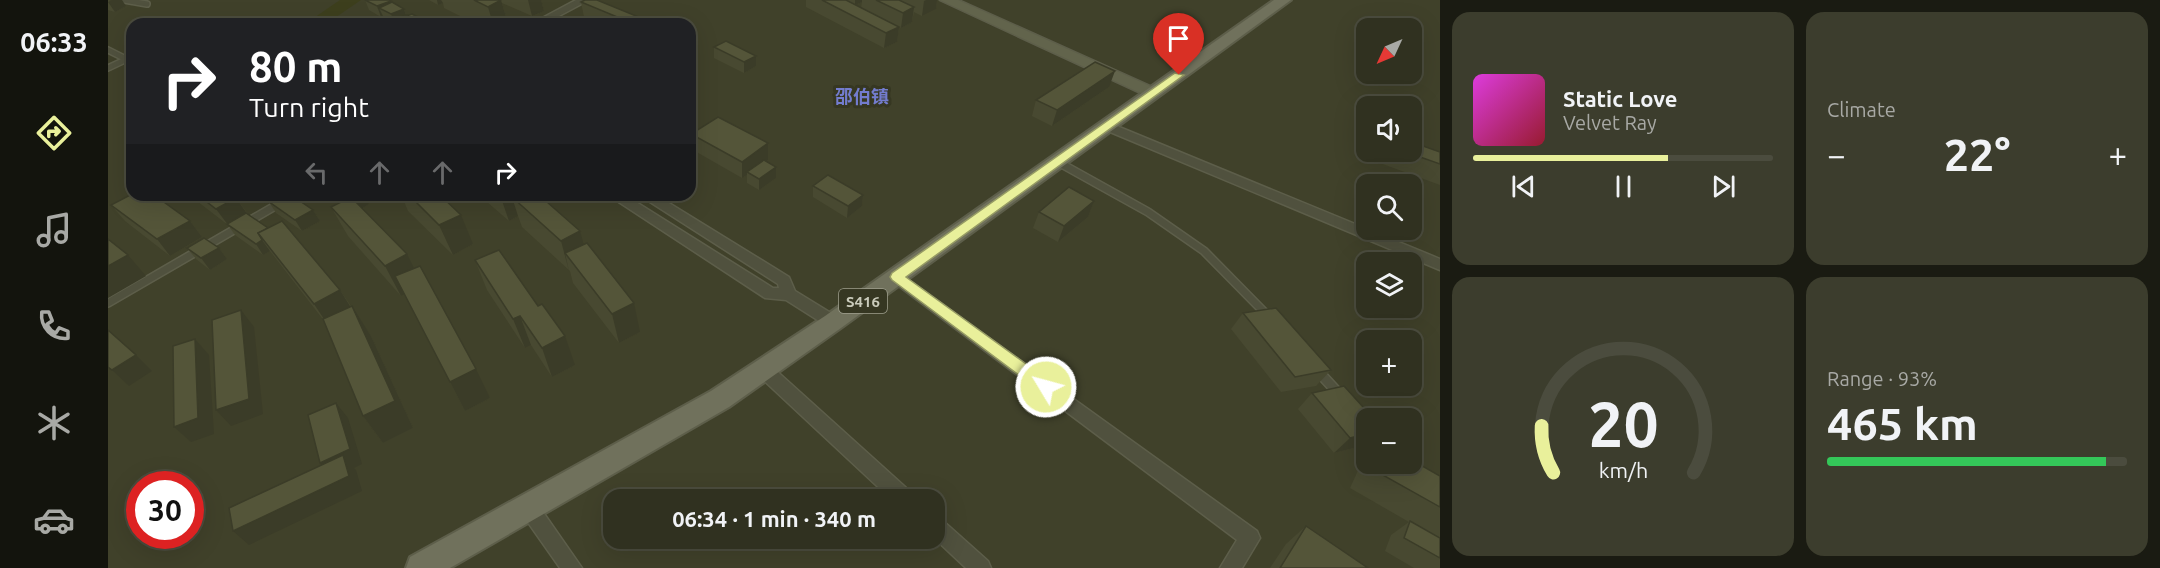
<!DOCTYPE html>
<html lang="en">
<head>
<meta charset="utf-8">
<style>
  body { margin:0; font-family:Ubuntu,"Noto Sans SC",sans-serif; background:#3c3d2d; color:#f1f3f6; height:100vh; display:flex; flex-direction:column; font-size:22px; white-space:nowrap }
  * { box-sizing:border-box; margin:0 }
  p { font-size:20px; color:#a8a9a5 }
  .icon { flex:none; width:33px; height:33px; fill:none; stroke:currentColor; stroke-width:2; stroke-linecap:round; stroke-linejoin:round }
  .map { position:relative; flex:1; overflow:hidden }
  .panel { display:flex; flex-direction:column; gap:12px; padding:12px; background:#1a1b12; width:720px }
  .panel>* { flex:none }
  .guide { position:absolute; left:18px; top:18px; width:570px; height:183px; border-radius:18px; box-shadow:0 6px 24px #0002,0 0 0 2px #4b4c3e; background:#202124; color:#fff; overflow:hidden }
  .needle { width:39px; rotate:226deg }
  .tools { position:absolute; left:1248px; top:18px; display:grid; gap:12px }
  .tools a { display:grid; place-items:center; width:66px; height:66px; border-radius:12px; background:#303120; box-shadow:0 6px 24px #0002,0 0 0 2px #4b4c3e; font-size:30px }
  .speed { position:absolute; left:18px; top:471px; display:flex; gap:12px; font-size:30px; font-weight:700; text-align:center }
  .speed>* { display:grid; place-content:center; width:78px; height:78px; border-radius:50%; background:#303120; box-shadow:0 6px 24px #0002,0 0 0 2px #4b4c3e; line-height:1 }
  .speed .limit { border:9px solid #d22; background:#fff; color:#111 }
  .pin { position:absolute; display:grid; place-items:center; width:51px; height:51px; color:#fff; margin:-62px -26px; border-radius:50% 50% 50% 0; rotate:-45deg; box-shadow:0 0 6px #0007 }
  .pin .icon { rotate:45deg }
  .me { position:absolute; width:66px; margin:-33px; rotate:307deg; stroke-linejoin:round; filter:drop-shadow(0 0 4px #0008) }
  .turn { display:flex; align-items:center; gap:21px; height:126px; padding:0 24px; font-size:27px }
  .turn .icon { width:78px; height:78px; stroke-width:2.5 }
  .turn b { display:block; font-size:42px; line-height:51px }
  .lanes { display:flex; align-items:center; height:57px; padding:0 24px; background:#0003; justify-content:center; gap:30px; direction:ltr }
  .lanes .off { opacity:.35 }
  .big { font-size:45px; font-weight:700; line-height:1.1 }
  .panel .widget { flex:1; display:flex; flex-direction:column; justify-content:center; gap:9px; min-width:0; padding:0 21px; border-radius:18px; background:#3c3d2d }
  .panel .dial { align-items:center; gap:0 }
  .dial svg { height:156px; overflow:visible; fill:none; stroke:#4b4c3e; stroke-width:7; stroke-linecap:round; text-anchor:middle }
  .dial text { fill:#f1f3f6; stroke:none }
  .song { display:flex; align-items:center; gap:18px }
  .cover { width:72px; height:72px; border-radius:9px; background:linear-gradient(135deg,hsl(300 70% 55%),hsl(350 70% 35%)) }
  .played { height:6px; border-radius:3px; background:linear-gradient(90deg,#e9f09b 65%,#4b4c3e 65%) }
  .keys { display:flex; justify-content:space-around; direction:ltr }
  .heat { display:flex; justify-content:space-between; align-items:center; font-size:33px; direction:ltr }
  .charge { height:9px; border-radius:4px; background:linear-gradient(90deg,#34c759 93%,#4b4c3e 0) }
  .panel .tiles { flex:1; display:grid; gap:12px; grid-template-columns:repeat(2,1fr) }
  .trip { position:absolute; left:495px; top:489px; width:342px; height:60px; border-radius:18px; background:#303120; box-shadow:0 6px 24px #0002,0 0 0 2px #4b4c3e; font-weight:700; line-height:60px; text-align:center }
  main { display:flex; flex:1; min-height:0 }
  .dock { display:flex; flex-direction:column; width:108px; justify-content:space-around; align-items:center; background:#13140d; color:#a8a9a5 }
  .dock .icon { width:42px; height:42px }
  .dock .selected { color:#e9f09b }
  .dock b { font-size:27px; color:#f1f3f6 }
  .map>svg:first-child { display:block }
  .water { fill:#3d3f1d }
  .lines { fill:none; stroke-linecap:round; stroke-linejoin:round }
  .lane-far2-casing { stroke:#5d5e4a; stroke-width:8 }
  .lane-far1-casing { stroke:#5d5e4a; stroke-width:10 }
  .lane-casing { stroke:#5d5e4a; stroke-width:12 }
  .street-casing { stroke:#5d5e4a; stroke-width:3 }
  .secondary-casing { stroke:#5d5e4a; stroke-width:3 }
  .primary-casing { stroke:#5d5e4a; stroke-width:4 }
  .lane-far2 { stroke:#50513e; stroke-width:5 }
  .lane-far1 { stroke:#50513e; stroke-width:7 }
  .lane { stroke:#50513e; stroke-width:9 }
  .street { fill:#50513e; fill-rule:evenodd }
  .secondary { fill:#62644c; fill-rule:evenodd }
  .primary { fill:#70715c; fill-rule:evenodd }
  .wall { fill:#484931; fill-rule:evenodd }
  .shaded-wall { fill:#3b3c28 }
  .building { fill:#545539; stroke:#3b3c28; stroke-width:1.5 }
  .route { fill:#e9f09b; stroke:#979c65; stroke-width:1.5 }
  .labels { text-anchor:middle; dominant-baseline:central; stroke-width:6; stroke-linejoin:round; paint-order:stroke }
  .shield { fill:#363722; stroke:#9e9f8d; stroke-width:1.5 }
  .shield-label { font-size:15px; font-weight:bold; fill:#cacbbb }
  .far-district-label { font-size:18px; font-weight:bold; fill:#737cce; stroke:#363722 }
</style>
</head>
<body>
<main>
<nav class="dock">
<b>06:33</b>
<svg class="icon selected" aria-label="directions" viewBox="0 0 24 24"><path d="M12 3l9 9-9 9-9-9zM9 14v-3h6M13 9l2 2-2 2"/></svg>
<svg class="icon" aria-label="music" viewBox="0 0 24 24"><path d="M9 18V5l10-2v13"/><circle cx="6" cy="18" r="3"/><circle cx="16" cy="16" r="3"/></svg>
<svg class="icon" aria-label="phone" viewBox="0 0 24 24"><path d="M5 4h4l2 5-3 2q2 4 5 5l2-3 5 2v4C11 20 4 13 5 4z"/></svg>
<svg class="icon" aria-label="climate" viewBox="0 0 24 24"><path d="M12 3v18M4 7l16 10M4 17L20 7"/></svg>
<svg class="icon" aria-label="car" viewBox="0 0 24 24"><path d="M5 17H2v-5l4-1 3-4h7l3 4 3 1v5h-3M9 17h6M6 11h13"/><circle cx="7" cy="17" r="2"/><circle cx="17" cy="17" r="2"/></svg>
</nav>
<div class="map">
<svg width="1332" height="568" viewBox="0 0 1332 568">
  <rect width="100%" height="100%" fill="#40412a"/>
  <path class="water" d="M232,0H253L218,24H197Z"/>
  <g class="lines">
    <g class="lane-far2-casing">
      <g id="lane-far2">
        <path d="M16,0L39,4"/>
        <path d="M0,50L24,62"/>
        <path d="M0,68L19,59"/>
      </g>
    </g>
    <g class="lane-far1-casing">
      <g id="lane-far1">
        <path d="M950,162L1040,212L1096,251L1161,317"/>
        <path d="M0,303L186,195"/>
      </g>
    </g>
    <g class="lane-casing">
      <path id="lane" d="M1209,370L1231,394"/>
    </g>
    <g class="street-casing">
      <g id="street">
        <path d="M468,0H481L436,24H423Z"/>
        <path d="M257,18L267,24H240L241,22Z"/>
        <path d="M999,122L1332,259V270L995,129L993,126Z"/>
        <path d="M500,195H517L665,288H671L670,284L531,195H548L681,277L687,291L731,318L733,322L731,326H719L678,300L657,298Z"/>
        <path d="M789,272L1149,531L1152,538L1134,568H1112L1129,540L784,281L782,277L784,273Z"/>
        <path d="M656,363L662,365L805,494L807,500H784L650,375L648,370L650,365Z"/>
        <path d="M421,499L428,502L474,568H452L414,514L411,508L414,502Z"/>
        <path d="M826,517L833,519L880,561L883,568H858L826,538Z"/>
      </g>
    </g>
    <g class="secondary-casing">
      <path id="secondary" d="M832,0H850L1051,90L1053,93L1051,96H1039Z"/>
    </g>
    <g class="primary-casing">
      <path id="primary" d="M1166,0H1183L733,328L621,407L342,568H298L302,557L603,391L717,316Z"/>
    </g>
    <use href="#lane-far2" class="lane-far2"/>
    <use href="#lane-far1" class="lane-far1"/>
    <use href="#lane" class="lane"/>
    <use href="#street" class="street"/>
    <use href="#secondary" class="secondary"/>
    <use href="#primary" class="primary"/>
  </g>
  <g class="wall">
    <path d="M0,0L18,6L7,12L0,10Z"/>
    <path d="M257,0L283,1V3L296,9L298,15L323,24H287L275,18V16L273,17L261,10Z"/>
    <path d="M321,0H433L436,11L424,16L394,3L400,24H368L336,8L335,3L330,5Z"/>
    <path d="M698,0H829L828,9L814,16L806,12L804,22L793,28L791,27L789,42L776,48L698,7ZM754,2L753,8L747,5L752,3Z"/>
    <path d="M473,2L538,20V24H493L476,17Z"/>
    <path d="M606,47L648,56V66L636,73L606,58Z"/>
    <path d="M1001,87L944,126L924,116L928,100Z"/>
    <path d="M583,134L660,160L658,161L668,178L651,190L639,183V175L634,178L585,150Z"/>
    <path d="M1266,152H1332V185L1261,159Z"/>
    <path d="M705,186L755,195L754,206L739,218L705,197Z"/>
    <path d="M81,195H124L128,198L140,214L232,290L263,336L305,428L275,443L255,416L217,322L162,251L155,255L127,235L120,225Z"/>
    <path d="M144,195H183L205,210L212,221L194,231L168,213L161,202L156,204Z"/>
    <path d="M216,195H256L261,204L255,208L306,268L382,398L357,411L296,294L293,296L240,236L223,207L229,204Z"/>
    <path d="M279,195H332L365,244L345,255L300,211L295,199L288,203L280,197Z"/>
    <path d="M371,195H431L476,245L532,332L511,343L465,283L462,271L414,227L410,216L401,221Z"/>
    <path d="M986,201L980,217L950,242L925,228L931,212Z"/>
    <path d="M3,205L82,221L94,237L62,256L17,221Z"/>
    <path d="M79,248H111L119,259L102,270L88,259Z"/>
    <path d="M367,260L467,365L444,377L423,345L417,348L379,290Z"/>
    <path d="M1135,313L1223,370L1208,386L1173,392L1123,329Z"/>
    <path d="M1204,393L1258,418V445L1226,453L1190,409Z"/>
    <path d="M1258,459V464H1304L1332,476V568H1306L1277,551L1283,535L1301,522L1242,488L1253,464Z"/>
    <path d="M1198,526L1260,568H1162L1178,544Z"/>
  </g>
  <g class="shaded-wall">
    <path d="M4,0H14L18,6L7,12L0,2Z"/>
    <path d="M329,0H333L335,3L330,5Z"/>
    <path d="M393,0L400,24H385L380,7Z"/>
    <path d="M420,0H433L436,11L424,16Z"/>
    <path d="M747,0H754V2L747,5Z"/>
    <path d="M818,0H829L828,9L814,16L816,1Z"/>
    <path d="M283,1L287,11L271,8L275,16L273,17L269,6Z"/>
    <path d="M806,7L804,22L793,28L795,13Z"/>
    <path d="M296,9L299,19L286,20L287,24L283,14Z"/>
    <path d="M791,27L789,42L776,48L778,33Z"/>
    <path d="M648,56V66L636,73V62Z"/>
    <path d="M1007,71L1001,87L944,126L949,110Z"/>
    <path d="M660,143V160L641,173L639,172V175L634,178V162Z"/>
    <path d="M668,167V178L651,190V179Z"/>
    <path d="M150,195H173L156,204Z"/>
    <path d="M241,195H256L261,204L244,215L235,198Z"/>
    <path d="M284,195H293L295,199L288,203Z"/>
    <path d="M392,195H413L404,197L410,216L401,221Z"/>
    <path d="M755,195L754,206L739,218L740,206Z"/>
    <path d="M128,198L140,215L120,225L108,209Z"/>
    <path d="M986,201L980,217L950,242L956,226Z"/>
    <path d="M205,210L212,221L194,231L187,220Z"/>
    <path d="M353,215L365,244L345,255L331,225Z"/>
    <path d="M82,221L94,237L62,256L49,239Z"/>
    <path d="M472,231L480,260L457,253L461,271L453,241Z"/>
    <path d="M154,240L162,251L155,255L148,244Z"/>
    <path d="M111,248L119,259L102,270L93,258Z"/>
    <path d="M299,254L314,284L293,296L277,266Z"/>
    <path d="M20,255L38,276L0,298V266Z"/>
    <path d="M232,290L250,319L244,306L263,336L305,428L275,443L255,416L226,334L206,304Z"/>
    <path d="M526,303L532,332L511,343L504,314Z"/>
    <path d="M133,310L146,327L155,414L123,426L108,410Z"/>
    <path d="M412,316L423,345L417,348L405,319Z"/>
    <path d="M457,336L467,365L444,377L434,348Z"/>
    <path d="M87,339L101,355L106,434L83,442L66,427Z"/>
    <path d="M28,355L44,371L21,386L4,370Z"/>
    <path d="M368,369L382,398L357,411L342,382Z"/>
    <path d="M228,403L240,418L254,464L246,468L248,470L254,491L141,545L125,531L225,477L212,463Z"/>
    <path d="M1258,434V445L1226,453L1242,438Z"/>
  </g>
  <g class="building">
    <path d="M257,0H281L283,1L269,6Z"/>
    <path d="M366,0H393L380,7Z"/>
    <path d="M477,0H489L538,20L531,24H526L473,2Z"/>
    <path d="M714,0H738L791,27L778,33Z"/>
    <path d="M768,0H791L806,7L795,13Z"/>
    <path d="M284,2L296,9L283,14L271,8Z"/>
    <path d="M304,14L323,24H299L290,19Z"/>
    <path d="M298,15H300L290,19L292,23L286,20Z"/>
    <path d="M460,17L475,24H457L452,22Z"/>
    <path d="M230,21L234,24H223Z"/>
    <path d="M618,41L648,56L636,62L606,47Z"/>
    <path d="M987,62L1007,71L949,110L928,100Z"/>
    <path d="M610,117L660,143L634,162L583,134Z"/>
    <path d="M1304,142L1332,152V164L1298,152H1304Z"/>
    <path d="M656,160L668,167L651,179L639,172Z"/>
    <path d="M720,175L755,195L740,206L705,186Z"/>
    <path d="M961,187L986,201L956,226L931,212Z"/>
    <path d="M24,194V195H46L82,221L49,239L3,205Z"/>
    <path d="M90,195H124L128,198L108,209Z"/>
    <path d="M172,195H183L205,210L187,220L160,201Z"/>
    <path d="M230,195H241L235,198Z"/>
    <path d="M301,195H332L353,215L331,225Z"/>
    <path d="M408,195H431L472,231L453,241L404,197Z"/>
    <path d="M243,197L299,254L277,266L223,207Z"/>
    <path d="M138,213L160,228L150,233L154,240L148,244L119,224Z"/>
    <path d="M174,221L232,290L206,304L150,233Z"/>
    <path d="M96,238L111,248L93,258L79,248Z"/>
    <path d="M0,239L20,255L0,266Z"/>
    <path d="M479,243L526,303L504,314L457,253Z"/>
    <path d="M391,250L430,306L434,304L457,336L434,348L412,316L405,319L367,260Z"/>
    <path d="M312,266L368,369L342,382L287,276Z"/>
    <path d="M244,306L287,401L255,416L215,319Z"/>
    <path d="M1168,308L1223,370L1187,377L1135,313Z"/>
    <path d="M133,310L141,399L108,410L104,320Z"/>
    <path d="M0,330L28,355L4,370L0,367Z"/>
    <path d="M87,339L90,418L66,427L65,346Z"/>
    <path d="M1236,386L1265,418H1258V434L1242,438L1204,393Z"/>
    <path d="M228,403L242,449L212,463L200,415Z"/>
    <path d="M235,455L241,476L125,531L121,508Z"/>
    <path d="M1304,460L1332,476V507L1264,469L1267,464H1304Z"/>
    <path d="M1302,521L1332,538V558L1296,538Z"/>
    <path d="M1198,526L1260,568H1172Z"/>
  </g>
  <path class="route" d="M1067,73L1076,75L798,277L943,382L945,387L943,391L938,393L932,391L784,280L782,277L784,273Z"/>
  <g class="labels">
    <rect class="shield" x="731" y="289" width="48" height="24" rx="4.5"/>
    <g class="shield-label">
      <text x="755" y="301">S416</text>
    </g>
    <g class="far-district-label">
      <text x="754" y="96">邵伯镇</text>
    </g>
  </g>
</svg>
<div class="tools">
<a><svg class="needle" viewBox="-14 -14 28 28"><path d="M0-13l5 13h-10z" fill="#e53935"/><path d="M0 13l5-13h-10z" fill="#a8a9a5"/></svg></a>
<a><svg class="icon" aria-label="sound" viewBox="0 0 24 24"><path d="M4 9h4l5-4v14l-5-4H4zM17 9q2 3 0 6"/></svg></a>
<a><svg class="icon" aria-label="search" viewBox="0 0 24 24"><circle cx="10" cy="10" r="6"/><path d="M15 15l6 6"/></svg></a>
<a><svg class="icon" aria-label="layers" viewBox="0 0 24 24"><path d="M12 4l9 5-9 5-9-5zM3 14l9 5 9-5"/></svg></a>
<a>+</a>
<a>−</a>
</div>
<div class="speed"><div class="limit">30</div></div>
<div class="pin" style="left:1071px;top:75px;background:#d93025"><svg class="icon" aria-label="arrive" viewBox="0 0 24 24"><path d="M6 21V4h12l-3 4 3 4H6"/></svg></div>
<svg class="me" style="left:938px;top:387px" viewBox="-20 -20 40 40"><circle r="17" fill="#e9f09b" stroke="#fff" stroke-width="3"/><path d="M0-11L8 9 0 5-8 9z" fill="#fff"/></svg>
<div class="trip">06:34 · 1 min · 340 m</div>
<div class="guide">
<div class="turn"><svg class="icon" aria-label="right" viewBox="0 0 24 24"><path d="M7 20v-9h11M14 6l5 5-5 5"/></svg><div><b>80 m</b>Turn right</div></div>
<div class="lanes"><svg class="icon off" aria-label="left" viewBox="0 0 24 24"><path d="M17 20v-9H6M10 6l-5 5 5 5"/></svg><svg class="icon off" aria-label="ahead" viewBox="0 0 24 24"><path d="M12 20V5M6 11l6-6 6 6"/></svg><svg class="icon off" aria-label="ahead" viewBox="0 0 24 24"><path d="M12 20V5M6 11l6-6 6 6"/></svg><svg class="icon" aria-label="right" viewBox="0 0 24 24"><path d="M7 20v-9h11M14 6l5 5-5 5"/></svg></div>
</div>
</div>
<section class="panel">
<div class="tiles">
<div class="widget">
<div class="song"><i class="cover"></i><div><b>Static Love</b><p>Velvet Ray</p></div></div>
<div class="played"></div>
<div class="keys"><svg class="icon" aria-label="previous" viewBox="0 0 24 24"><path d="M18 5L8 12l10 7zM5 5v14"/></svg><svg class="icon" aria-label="pause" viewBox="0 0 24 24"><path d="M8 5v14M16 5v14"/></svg><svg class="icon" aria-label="next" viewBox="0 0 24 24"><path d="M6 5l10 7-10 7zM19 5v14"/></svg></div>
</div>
<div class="widget"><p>Climate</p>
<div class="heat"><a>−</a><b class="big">22°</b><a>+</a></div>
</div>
<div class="widget dial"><svg viewBox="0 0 100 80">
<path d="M14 69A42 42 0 1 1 86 69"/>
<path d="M14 69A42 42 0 0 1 8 45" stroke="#e9f09b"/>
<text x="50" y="56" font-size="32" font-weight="700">20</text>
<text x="50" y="72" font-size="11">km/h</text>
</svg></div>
<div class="widget"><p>Range · 93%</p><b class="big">465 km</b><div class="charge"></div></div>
</div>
</section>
</main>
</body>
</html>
